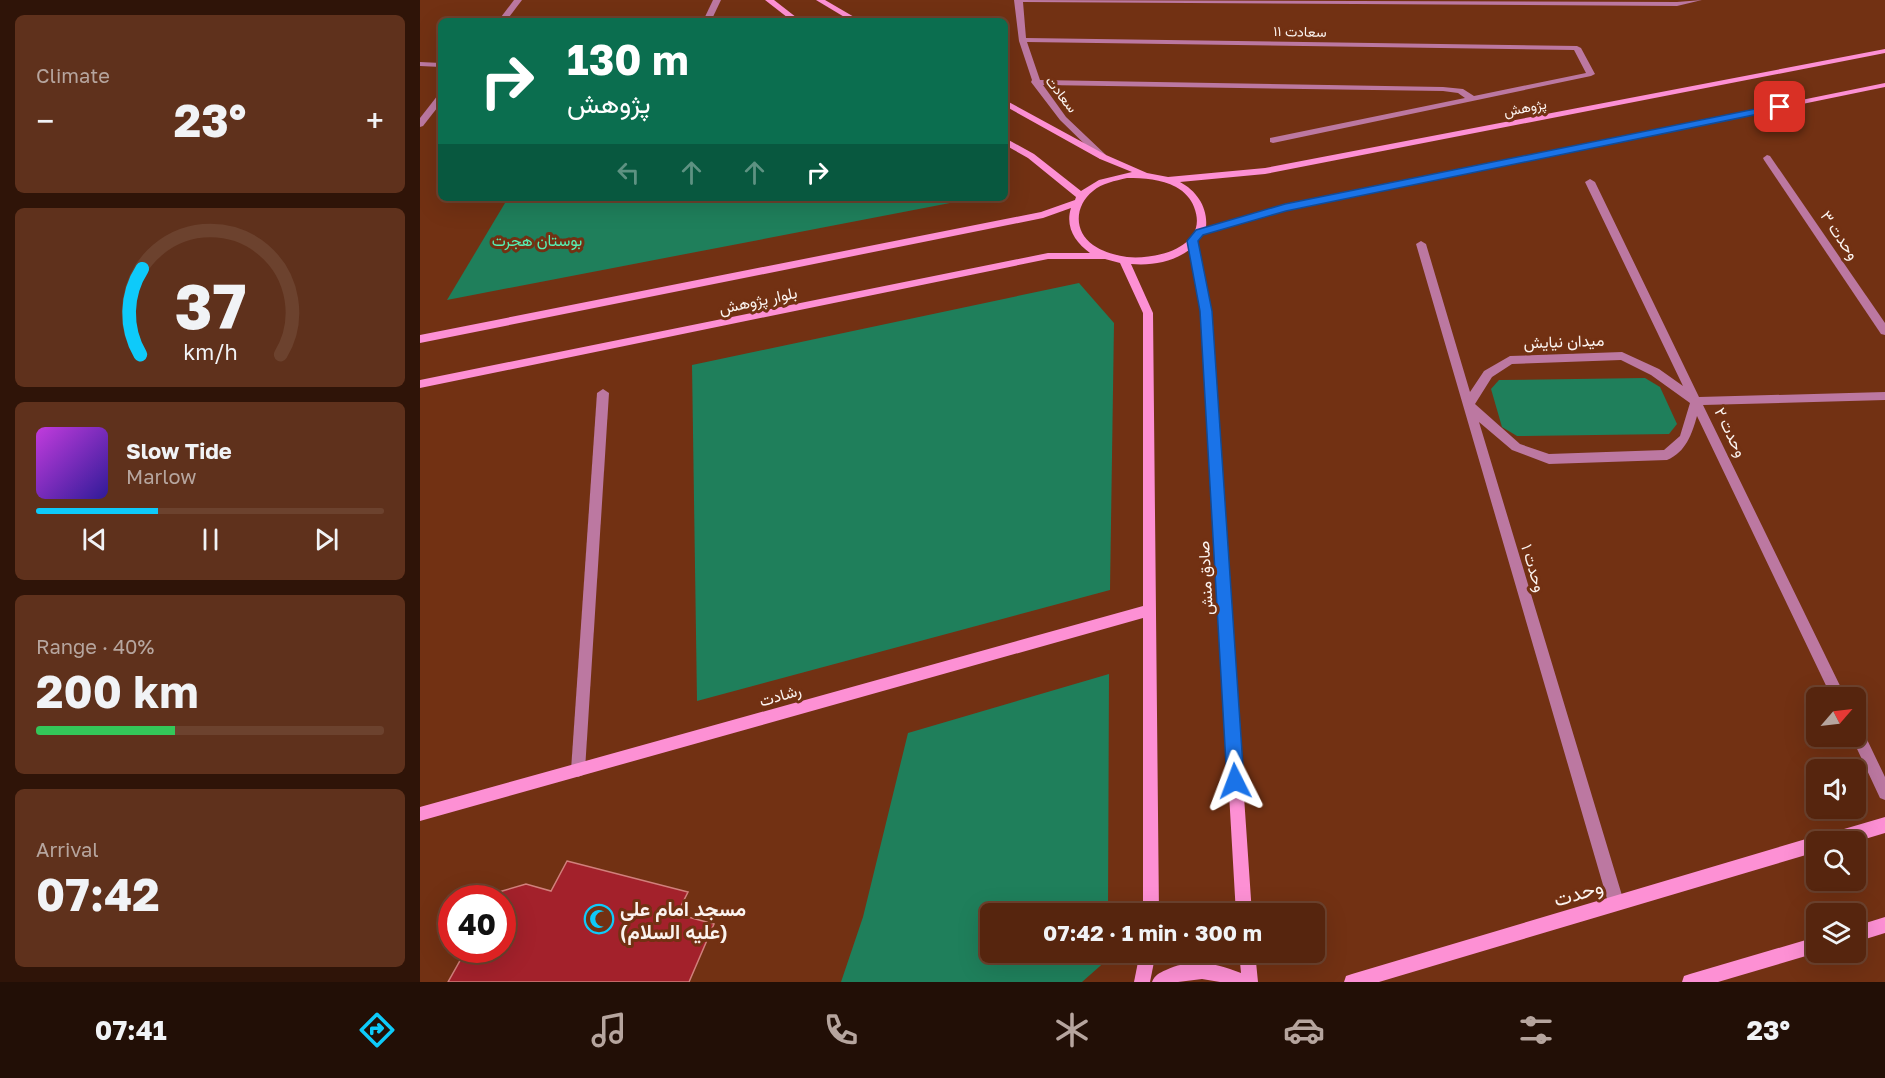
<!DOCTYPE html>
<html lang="en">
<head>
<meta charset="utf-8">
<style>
  body { margin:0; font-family:"Golos Text",Vazirmatn,sans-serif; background:#5f311c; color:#f1f3f6; height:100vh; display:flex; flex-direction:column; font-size:22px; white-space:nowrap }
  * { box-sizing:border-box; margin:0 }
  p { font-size:20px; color:#b6a59e }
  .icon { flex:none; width:33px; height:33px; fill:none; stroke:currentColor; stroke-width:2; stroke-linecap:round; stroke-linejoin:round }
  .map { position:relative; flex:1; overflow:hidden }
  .sheet { display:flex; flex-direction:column; gap:15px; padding:15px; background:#2f1408; width:420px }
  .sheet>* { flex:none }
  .guide { position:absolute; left:18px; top:18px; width:570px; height:183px; border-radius:9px; box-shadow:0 6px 24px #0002,0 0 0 2px #6c422e; background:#0b6e4f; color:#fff; overflow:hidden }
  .needle { width:39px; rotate:62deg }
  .tools { position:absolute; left:1386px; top:687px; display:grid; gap:12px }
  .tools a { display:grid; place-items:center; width:60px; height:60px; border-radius:9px; background:#56250e; box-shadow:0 6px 24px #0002,0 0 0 2px #6c422e; font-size:30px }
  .speed { position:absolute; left:18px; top:885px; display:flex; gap:12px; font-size:30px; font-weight:700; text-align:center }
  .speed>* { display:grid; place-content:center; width:78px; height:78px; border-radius:50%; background:#56250e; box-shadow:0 6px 24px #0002,0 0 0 2px #6c422e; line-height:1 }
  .speed .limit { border:9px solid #d22; background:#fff; color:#111 }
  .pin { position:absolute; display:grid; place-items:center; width:51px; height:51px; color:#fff; margin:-26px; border-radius:12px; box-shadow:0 3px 9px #0006 }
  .me { position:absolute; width:66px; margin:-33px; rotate:357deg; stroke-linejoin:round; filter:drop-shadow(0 0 4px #0008) }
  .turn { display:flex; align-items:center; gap:21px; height:126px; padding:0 30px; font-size:27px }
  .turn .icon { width:78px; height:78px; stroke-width:2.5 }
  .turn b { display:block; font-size:42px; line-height:51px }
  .lanes { display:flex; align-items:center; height:57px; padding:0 30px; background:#0003; justify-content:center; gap:30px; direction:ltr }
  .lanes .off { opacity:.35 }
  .big { font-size:45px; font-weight:700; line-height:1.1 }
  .sheet .tile { flex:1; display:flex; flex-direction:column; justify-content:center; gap:9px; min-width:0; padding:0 21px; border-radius:9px; background:#5f311c }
  .sheet .dial { align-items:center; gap:0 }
  .dial svg { height:156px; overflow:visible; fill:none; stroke:#6c422e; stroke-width:7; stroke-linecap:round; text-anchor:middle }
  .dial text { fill:#f1f3f6; stroke:none }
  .song { display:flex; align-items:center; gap:18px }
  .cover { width:72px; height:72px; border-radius:9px; background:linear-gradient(135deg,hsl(290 70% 55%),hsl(250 70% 35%)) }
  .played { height:6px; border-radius:3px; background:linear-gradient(90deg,#0ecafa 35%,#6c422e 35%) }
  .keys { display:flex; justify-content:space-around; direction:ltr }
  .heat { display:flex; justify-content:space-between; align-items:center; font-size:33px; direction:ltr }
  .charge { height:9px; border-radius:4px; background:linear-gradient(90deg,#34c759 40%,#6c422e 0) }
  .trip { position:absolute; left:560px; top:903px; width:345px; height:60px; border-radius:9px; background:#56250e; box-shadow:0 6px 24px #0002,0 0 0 2px #6c422e; font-weight:700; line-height:60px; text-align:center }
  .tab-bar { display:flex; height:96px; justify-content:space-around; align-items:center; background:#220f06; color:#b6a59e }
  .tab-bar .icon { width:42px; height:42px }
  .tab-bar .active { color:#0ecafa }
  .tab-bar b { font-size:27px; color:#f1f3f6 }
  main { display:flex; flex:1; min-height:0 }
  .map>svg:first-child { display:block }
  .green { fill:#1f7f5b }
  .building { fill:#a3212b; stroke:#d1807c; stroke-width:1.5 }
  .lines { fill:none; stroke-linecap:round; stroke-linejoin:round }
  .lane { fill:#bc78a1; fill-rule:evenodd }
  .street { fill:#bc78a1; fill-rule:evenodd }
  .secondary { fill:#fd90d4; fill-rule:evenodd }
  .route { fill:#1a73e8; stroke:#114b97; stroke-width:1.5 }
  .labels { text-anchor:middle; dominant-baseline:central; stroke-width:6; stroke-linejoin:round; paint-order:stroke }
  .far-street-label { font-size:14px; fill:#fbf3ef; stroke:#723113 }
  .street-label { font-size:16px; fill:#fbf3ef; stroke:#723113 }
  .park-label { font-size:16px; fill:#56f0b3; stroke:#723113 }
  .near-street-label { font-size:20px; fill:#fbf3ef; stroke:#723113 }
  .near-poi-label { font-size:20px; font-weight:bold; fill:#fbf3ef; stroke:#723113; text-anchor:start }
</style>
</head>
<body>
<main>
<section class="sheet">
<div class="tile"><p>Climate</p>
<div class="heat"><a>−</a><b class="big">23°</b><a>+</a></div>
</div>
<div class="tile dial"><svg viewBox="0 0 100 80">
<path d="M14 69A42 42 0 1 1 86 69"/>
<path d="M14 69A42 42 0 0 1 15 25" stroke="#0ecafa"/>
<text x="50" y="56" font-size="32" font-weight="700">37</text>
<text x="50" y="72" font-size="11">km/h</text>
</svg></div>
<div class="tile">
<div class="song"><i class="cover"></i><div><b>Slow Tide</b><p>Marlow</p></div></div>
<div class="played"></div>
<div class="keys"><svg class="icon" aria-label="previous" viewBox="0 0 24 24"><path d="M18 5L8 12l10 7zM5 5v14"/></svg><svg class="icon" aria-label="pause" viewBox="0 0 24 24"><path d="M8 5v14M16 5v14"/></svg><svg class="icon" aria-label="next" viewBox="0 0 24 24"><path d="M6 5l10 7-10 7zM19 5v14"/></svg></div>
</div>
<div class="tile"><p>Range · 40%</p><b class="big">200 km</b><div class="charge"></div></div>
<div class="tile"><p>Arrival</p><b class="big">07:42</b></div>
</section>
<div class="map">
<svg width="1465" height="982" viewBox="0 0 1465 982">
  <rect width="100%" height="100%" fill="#723113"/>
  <g class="green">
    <path d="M88,198H556L27,300Z"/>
    <path d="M659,283L694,323L690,590L277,701L272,365Z"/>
    <path d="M1225,378L1240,387L1257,424L1249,434L1097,436L1082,427L1071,389L1079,380Z"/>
    <path d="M689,674L688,913L570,914V952L688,953V959L662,982H421L443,917L488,733Z"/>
  </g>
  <path class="building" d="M147,861L268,892L257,914L294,924L269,982H28L46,950H82V898H76L79,892L106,884L131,891Z"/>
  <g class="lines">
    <path class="lane" d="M183,389L189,393L165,770L163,775L158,777L153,775L151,770L177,393Z"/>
    <g class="street">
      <path d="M94,0H102L86,21H78Z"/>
      <path d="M293,0H301L291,21H283Z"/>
      <path d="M594,0L1257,2L1282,0L1257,6L603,2L606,38L1157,46L1161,48L1175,74L1171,76L853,143L850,142V138L1045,98L1038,93L1023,91L623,85L646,117L686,155V159H680L640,120L611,82L612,80L599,41ZM607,42L1154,50L1166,73L1054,96L1043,89L1023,87L620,80Z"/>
      <path d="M0,62L21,63V67L0,66Z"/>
      <path d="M21,94V103L3,126L0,127V118L18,95Z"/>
      <path d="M1347,155L1350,156L1465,323V335L1461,334L1344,160L1343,158Z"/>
      <path d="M1170,179L1175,182L1279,397L1465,392V400L1283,405L1426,698H1412L1277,416C1272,434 1266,452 1247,460L1129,464L1092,450L1059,422L1204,902L1202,908L1196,910L1190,908L1188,902L996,244L1001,241L1006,244L1050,392L1064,371L1090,356L1202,352L1239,369L1263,386L1165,182ZM1201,360L1231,375L1270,403L1260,436L1244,450L1129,454L1100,444L1055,404L1072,377L1092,364Z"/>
      <path d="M1436,725L1441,727L1465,777V800L1460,798L1431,736H1436Z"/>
    </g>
    <g class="secondary">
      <path d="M345,0H354L381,21H372Z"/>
      <path d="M396,0H405L441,21H431Z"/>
      <path d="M1465,49V53L845,174L760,182C777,191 788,208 786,227L865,205L1465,83V87L865,211L782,234L777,242L791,311L832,914H816L781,311L769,250C753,262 731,266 711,264L733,313L739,914H723V618L0,821V807L723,606V313L700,263L685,259H628L0,388V380L628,253H670C655,242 645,227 651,208L623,218L0,343V335L621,212L655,200L656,197L608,158L585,145V138L614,154L661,191L679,180L712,172L680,159L585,106V100L686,155L727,173L748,177L845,168ZM707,178C724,178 741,179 756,187C765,192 771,199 774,207C790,247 736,260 707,257C695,255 683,252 673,245C653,231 655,205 673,191C682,183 695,181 707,178Z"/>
      <path d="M1465,817V833L1435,842H1396V852L959,982H924L926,976L932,974L1396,836L1401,838L1407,834Z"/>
      <path d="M1465,917V933L1436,942V926Z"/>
      <path d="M1396,937V953L1298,982H1262L1264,976L1270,974Z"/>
      <path d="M720,952H736L730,982H714Z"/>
      <path d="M819,952H835L838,982H800L782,979L758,982H732C735,975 739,973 746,970C771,958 796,963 821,973Z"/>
    </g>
  </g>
  <path class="route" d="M1360,104L1363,105V109L866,211L783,235L778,241L792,311L824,781L821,787L815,789L809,787L807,781L780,311L767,241L776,230L865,204Z"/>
  <defs>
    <g id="mosque-ring" transform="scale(1.5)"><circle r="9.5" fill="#723113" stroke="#0ecafa" stroke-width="1.5"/><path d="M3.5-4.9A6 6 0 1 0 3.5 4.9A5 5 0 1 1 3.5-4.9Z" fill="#0ecafa"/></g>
  </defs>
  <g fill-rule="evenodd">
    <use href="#mosque-ring" x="179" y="919"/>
  </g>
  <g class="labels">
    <g class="far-street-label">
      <text transform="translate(880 31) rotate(1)">سعادت ۱۱</text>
      <text transform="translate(642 94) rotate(52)">سعادت</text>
      <text transform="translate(1105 107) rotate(-11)">پژوهش</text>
    </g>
    <g class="street-label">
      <text transform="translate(1420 235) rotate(56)">وحدت ۳</text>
      <text transform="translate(338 300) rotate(-12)">بلوار پژوهش</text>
      <text transform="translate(1144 341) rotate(-2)">میدان نیایش</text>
      <text transform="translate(1311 432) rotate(64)">وحدت ۲</text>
      <text transform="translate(1114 568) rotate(73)">وحدت ۱</text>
      <text transform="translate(785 578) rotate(-93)">صادق منش</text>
      <text transform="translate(360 695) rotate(-16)">رشادت</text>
    </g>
    <g class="park-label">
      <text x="117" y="240">بوستان هجرت</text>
    </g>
    <g class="near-street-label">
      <text transform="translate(1158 892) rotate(-17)">وحدت</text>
    </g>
    <g class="near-poi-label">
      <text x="200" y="908">مسجد امام علی<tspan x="200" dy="23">(علیه السلام)</tspan></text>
    </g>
  </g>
</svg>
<div class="tools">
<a><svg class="needle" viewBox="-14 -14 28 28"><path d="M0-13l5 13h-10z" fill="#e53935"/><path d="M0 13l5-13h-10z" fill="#b6a59e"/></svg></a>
<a><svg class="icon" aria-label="sound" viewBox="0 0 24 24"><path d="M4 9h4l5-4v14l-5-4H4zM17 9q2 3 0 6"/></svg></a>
<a><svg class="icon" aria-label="search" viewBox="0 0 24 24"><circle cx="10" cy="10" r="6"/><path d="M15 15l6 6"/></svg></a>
<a><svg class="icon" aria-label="layers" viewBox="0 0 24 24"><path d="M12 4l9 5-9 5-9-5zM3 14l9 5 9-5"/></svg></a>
</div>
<div class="speed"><div class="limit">40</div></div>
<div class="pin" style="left:1360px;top:107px;background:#d93025"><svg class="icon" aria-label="arrive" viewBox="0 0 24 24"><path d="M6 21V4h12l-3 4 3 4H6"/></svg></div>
<svg class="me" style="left:815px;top:781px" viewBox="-20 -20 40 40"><path d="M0-17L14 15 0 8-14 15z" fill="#1a73e8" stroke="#fff" stroke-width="4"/></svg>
<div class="trip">07:42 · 1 min · 300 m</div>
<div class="guide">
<div class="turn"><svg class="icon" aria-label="right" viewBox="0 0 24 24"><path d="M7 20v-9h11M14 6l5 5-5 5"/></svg><div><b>130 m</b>پژوهش</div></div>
<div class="lanes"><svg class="icon off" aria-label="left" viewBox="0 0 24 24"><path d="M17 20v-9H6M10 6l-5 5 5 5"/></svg><svg class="icon off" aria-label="ahead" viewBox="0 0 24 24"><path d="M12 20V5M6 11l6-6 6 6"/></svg><svg class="icon off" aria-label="ahead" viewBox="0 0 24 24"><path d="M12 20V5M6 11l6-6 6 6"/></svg><svg class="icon" aria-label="right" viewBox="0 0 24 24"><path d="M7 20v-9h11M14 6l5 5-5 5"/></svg></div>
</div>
</div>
</main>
<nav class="tab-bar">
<b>07:41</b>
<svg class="icon active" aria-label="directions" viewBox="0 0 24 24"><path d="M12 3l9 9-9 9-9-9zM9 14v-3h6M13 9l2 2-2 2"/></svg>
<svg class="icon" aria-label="music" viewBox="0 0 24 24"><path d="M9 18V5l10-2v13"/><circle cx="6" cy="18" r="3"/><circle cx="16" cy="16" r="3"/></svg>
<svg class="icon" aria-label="phone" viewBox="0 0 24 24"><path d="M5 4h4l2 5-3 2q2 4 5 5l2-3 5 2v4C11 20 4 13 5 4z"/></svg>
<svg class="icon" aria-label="climate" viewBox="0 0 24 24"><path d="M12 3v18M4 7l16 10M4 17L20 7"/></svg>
<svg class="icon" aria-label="car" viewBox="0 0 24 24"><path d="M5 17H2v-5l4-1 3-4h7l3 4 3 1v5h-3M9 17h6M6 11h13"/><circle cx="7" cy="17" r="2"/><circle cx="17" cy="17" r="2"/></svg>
<svg class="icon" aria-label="filters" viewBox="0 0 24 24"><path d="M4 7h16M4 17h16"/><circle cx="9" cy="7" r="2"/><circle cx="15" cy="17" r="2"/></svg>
<b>23°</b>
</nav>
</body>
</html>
